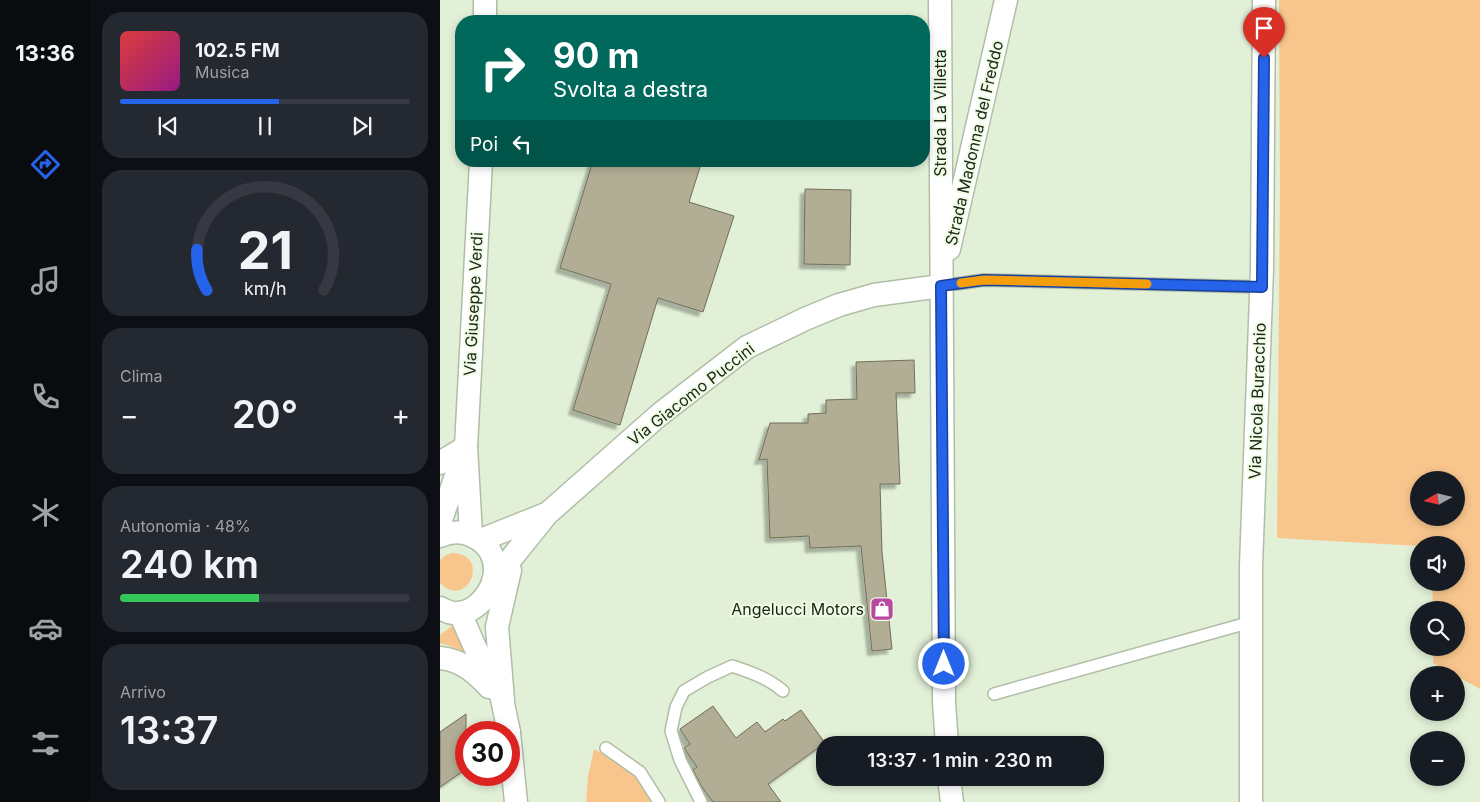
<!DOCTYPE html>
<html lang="it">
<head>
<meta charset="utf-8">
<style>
  body { margin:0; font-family:Inter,sans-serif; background:#242831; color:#f1f3f6; height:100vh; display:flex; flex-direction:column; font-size:19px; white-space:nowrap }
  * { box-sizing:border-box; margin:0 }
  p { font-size:16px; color:#9ea1a6 }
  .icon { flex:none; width:28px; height:28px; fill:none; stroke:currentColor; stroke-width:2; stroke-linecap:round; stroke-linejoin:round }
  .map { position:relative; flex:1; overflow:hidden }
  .sheet { display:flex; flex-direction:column; gap:12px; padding:12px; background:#0d0f14; width:350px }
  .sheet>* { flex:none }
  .hud { position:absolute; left:15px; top:15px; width:475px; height:152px; border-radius:20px; box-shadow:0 2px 8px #0003; background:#00695c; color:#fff; overflow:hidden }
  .needle { width:32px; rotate:262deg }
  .controls { position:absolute; left:970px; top:471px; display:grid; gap:10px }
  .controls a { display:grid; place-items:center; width:55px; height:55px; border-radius:50%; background:#171b24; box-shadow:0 2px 8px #0003; font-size:25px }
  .speed { position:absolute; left:15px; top:721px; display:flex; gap:10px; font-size:25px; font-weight:700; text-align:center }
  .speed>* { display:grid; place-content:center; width:65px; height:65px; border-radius:50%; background:#171b24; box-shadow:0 2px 8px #0003; line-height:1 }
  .speed .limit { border:8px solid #d22; background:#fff; color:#111 }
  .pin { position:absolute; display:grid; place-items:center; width:42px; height:42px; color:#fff; margin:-51px -21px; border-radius:50% 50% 50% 0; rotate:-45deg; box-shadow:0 0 5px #0007 }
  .pin .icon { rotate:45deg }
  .me { position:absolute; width:55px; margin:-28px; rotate:0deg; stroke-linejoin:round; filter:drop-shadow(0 0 4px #0008) }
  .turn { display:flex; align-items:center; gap:18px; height:105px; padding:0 15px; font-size:22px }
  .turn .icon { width:65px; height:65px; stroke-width:2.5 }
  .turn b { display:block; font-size:35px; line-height:42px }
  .then { display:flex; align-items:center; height:48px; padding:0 15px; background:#0003; gap:10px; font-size:19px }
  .big { font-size:38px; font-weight:600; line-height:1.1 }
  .sheet .widget { flex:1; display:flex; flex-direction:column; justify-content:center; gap:8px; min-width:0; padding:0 18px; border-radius:20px; background:#242831 }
  .sheet .dial { align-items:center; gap:0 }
  .dial svg { height:130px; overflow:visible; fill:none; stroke:#363941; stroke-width:7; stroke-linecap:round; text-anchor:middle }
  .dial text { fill:#f1f3f6; stroke:none }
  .song { display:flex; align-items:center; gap:15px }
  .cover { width:60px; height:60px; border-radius:8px; background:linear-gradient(135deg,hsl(0 70% 55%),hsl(310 70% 35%)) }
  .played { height:5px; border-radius:2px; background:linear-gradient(90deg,#2563eb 55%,#363941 55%) }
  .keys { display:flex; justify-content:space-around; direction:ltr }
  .heat { display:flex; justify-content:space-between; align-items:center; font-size:28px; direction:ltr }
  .charge { height:8px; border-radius:4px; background:linear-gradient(90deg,#34c759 48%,#363941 0) }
  .trip { position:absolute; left:376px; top:736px; width:288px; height:50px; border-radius:20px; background:#171b24; box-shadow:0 2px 8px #0003; font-weight:600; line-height:50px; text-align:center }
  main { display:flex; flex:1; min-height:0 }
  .menu { display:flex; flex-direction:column; width:90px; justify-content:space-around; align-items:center; background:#090b0e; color:#9ea1a6 }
  .menu .icon { width:35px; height:35px }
  .menu .on { color:#2563eb }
  .menu b { font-size:22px; color:#f1f3f6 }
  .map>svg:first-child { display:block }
  .green { fill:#f8c68d; fill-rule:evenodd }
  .building { fill:#b2ae95; stroke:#726e57; filter:url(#shadow) }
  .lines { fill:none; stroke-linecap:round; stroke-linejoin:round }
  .lane-casing { stroke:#b0bea7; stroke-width:14 }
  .street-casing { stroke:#b0bea7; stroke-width:25 }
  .lane { stroke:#fff; stroke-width:11 }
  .street { stroke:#fff; stroke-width:22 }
  .route-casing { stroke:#184099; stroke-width:12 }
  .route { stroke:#2563eb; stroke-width:9 }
  .slow { stroke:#f59e0b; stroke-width:9 }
  .labels { text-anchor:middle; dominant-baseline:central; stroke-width:4; stroke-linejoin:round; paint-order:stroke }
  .street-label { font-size:16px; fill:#21261d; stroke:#effde4 }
  .poi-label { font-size:16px; fill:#21261d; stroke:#effde4; text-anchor:end }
</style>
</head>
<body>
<main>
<nav class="menu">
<b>13:36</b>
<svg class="icon on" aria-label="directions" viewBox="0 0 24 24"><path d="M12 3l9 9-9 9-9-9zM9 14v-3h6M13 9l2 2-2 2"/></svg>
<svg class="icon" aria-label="music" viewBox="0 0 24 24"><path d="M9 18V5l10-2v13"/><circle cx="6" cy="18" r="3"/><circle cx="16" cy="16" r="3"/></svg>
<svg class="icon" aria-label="phone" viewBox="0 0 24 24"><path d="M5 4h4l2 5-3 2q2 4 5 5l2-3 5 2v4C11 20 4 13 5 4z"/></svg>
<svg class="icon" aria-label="climate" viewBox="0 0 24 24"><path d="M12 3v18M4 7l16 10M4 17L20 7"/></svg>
<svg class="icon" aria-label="car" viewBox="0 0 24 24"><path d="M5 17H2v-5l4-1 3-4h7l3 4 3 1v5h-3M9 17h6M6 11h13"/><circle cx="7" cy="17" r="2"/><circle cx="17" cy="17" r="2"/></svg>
<svg class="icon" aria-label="filters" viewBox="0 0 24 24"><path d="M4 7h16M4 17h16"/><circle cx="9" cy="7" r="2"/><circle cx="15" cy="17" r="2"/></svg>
</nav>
<section class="sheet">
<div class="widget">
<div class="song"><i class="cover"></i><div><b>102.5 FM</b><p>Musica</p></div></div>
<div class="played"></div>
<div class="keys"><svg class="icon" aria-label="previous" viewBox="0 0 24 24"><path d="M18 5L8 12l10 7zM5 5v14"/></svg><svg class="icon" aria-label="pause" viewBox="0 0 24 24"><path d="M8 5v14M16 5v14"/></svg><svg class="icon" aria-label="next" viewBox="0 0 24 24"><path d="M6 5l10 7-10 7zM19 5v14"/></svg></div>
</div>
<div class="widget dial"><svg viewBox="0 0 100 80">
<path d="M14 69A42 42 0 1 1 86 69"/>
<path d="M14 69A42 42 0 0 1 8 44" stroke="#2563eb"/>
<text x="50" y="56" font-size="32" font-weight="700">21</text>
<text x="50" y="72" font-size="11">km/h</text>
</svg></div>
<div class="widget"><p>Clima</p>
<div class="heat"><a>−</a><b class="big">20°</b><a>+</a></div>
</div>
<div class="widget"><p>Autonomia · 48%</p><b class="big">240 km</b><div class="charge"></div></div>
<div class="widget"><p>Arrivo</p><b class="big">13:37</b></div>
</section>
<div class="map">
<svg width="1040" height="802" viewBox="0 0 1040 802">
  <defs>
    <filter id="shadow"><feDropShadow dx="-4.5" dy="4.5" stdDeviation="1" flood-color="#0004"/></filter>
  </defs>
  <rect width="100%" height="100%" fill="#e1f0d7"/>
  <g class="green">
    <path d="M839,0H1040V689L993,663V648H1016V610H993L992,583L1016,582V545L979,546L837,538L840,188ZM979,480H1016V518H979Z"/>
    <path d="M12,553C52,554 27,611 0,583V560L6,555Z"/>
    <path d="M13,625L35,659L13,647L0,643V635Z"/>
    <path d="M154,749L179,762L198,776L217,802H146L148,776Z"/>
  </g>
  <g class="building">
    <path d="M153,161H262L249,202L294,216L263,312L218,298L180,425L133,410L171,284L120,268Z"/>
    <path d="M365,189L411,190L410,265L364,264Z"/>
    <path d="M474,360L475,393H456L460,484H440L442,552L452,649L432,651L421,546L370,548L369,536L330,538L327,459L319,460L330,423H368V414L386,413V400L417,399L416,362Z"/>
    <path d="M273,706L296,738L317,722L325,732L343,719L345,721L361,710L385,743L328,784L341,802H273L262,787L253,770L257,767L244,748L250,744L240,729Z"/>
    <path d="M26,714V769L0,787V732Z"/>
  </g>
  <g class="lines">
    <g class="lane-casing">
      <g id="lane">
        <path d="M501,286L544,280L822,287"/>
        <path d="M554,694L811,622"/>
        <path d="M166,748L200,772L219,802"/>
        <path d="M261,802L240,760L231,731L236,707L244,691L268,677L292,666C310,672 328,678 343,691"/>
      </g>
    </g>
    <g class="street-casing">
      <g id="street">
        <path d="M500,0L504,702L507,745"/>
        <path d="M45,21V0"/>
        <path d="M509,249L566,0"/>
        <path d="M0,463L26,447"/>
        <path d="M0,523L22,458"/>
        <path d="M31,534L26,447L41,161"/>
        <path d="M0,536C24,525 55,541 55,570C55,589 38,612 18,613C11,614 6,611 0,608"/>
        <path d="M41,540L106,514"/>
        <path d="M53,581L107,514L219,415L307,347L365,319L399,305L434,295L501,286"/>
        <path d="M20,613L34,645L57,690"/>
        <path d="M0,658C21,660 35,672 49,687"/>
        <path d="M59,685L69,732"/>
        <path d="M63,700L57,627L70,570"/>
        <path d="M69,733L76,802"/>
        <path d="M509,778L512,802"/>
        <path d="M811,802V566L822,269L824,0"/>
      </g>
    </g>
    <use href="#lane" class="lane"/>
    <use href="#street" class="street"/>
  </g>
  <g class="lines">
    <g class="route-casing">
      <path id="route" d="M504,664L501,286L544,280L822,287L824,58"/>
    </g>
    <use href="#route" class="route"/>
    <path class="slow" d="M521,283L544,280L707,284"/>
  </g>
  <defs>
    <g id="shop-square" transform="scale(1.25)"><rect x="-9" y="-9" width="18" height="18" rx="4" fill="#b848a4" stroke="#effde4"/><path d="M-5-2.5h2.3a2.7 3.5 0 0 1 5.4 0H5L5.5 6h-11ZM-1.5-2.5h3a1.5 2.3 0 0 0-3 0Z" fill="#fff"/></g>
  </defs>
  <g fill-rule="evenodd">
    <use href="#shop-square" x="442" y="609"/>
  </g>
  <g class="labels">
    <g class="street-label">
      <text transform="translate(500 113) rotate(-90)">Strada La Villetta</text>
      <text transform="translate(534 143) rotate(-77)">Strada Madonna del Freddo</text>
      <text transform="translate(33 304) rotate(-87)">Via Giuseppe Verdi</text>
      <text transform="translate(251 394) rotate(-38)">Via Giacomo Puccini</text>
      <text transform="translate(817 401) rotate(-88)">Via Nicola Buracchio</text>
    </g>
    <g class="poi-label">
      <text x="424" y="609">Angelucci Motors</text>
    </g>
  </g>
</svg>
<div class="controls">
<a><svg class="needle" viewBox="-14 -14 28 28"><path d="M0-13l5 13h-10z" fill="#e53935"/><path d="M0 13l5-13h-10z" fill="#9ea1a6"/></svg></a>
<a><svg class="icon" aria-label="sound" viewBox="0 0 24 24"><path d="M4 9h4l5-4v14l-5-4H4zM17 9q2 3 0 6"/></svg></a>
<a><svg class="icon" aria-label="search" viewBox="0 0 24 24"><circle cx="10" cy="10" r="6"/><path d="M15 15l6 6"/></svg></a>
<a>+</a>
<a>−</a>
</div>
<div class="speed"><div class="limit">30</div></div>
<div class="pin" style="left:824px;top:58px;background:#d93025"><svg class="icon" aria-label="arrive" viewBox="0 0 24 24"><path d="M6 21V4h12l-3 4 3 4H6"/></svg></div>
<svg class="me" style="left:504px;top:664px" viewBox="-20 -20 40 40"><circle r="17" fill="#2563eb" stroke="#fff" stroke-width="3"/><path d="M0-11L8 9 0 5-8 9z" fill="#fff"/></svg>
<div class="trip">13:37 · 1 min · 230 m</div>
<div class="hud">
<div class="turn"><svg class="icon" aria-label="right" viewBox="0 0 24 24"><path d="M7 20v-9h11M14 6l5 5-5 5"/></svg><div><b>90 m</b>Svolta a destra</div></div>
<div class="then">Poi<svg class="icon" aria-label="left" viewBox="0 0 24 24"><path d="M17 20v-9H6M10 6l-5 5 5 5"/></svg></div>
</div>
</div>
</main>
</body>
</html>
